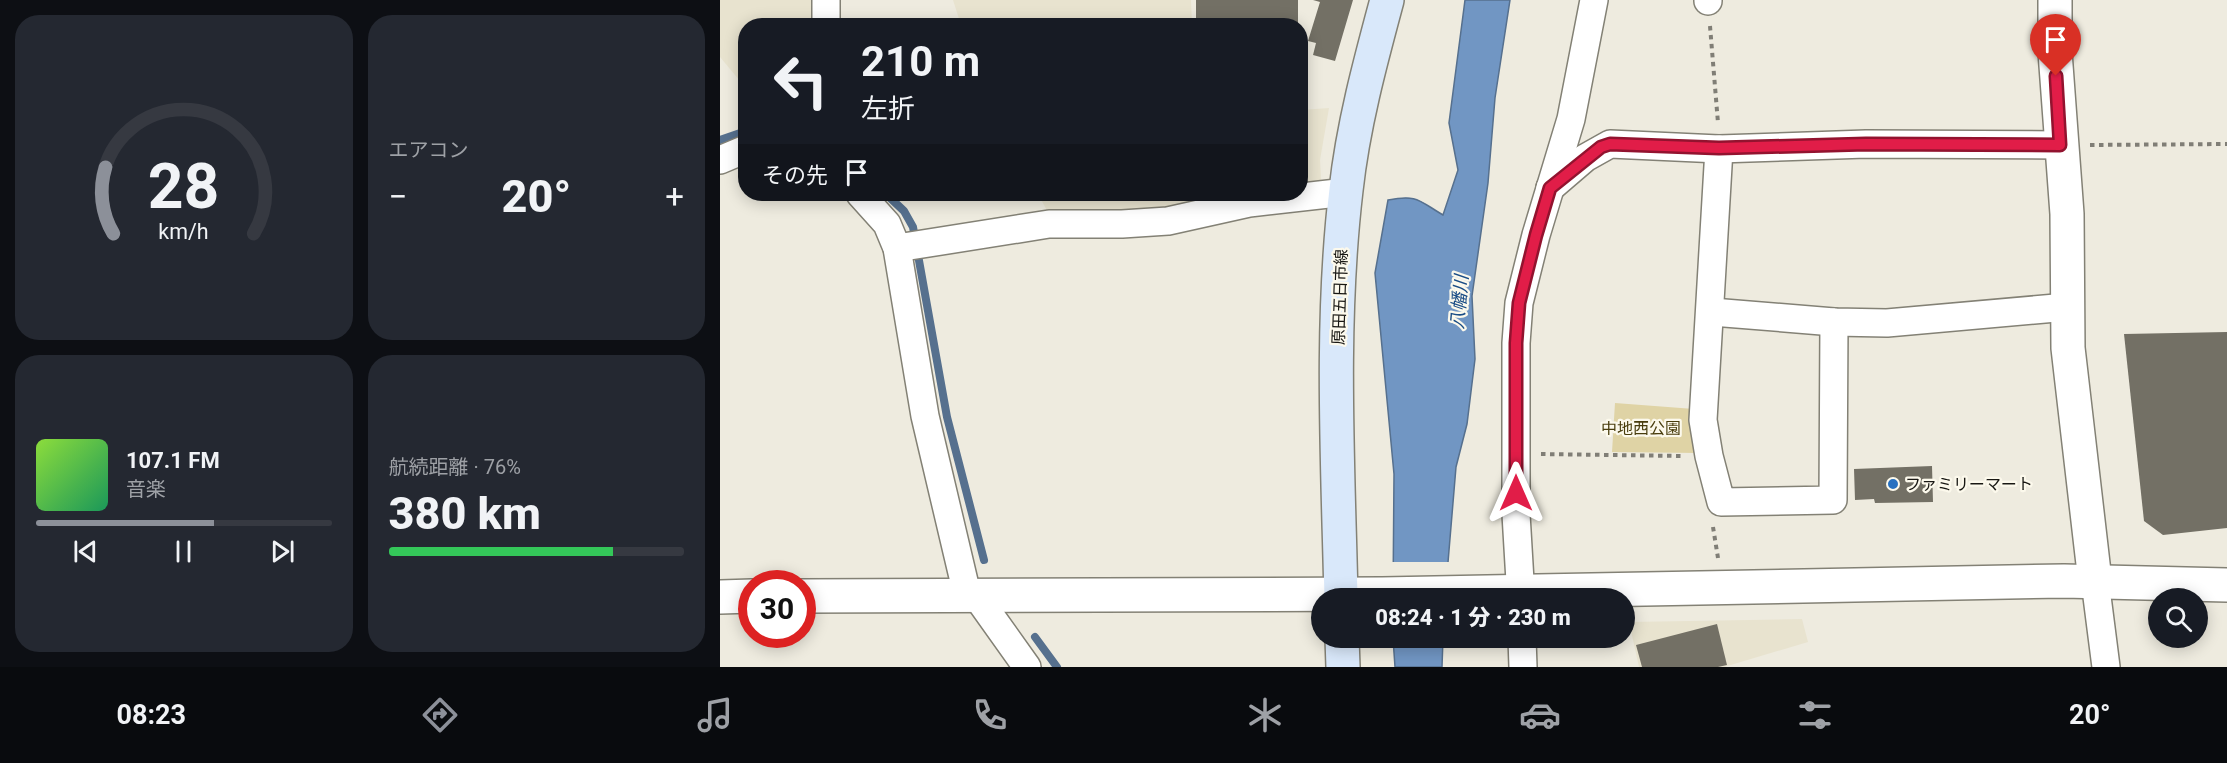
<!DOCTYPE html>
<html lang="ja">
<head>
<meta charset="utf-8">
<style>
  body { margin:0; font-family:Roboto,"Noto Sans JP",sans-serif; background:#242831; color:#f1f3f6; height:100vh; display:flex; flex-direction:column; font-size:22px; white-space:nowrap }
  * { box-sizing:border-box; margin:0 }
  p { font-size:20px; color:#9ea1a6 }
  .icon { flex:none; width:33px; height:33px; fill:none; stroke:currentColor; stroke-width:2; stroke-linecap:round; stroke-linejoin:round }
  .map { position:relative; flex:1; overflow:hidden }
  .sheet { display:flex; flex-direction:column; gap:15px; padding:15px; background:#0d0f14; width:720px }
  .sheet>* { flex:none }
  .hud { position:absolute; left:18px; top:18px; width:570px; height:183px; border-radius:24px; box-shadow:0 3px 15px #0003; background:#171b24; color:#f1f3f6; overflow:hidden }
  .buttons { position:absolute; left:1428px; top:588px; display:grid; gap:12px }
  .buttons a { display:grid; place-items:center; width:60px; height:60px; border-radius:50%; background:#171b24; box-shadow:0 3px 15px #0003; font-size:30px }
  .speed { position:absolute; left:18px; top:570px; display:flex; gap:12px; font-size:30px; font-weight:700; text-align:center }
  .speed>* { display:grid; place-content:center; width:78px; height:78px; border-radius:50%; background:#171b24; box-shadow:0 3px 15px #0003; line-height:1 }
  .speed .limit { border:9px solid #d22; background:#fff; color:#111 }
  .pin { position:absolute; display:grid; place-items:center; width:51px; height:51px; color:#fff; margin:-62px -26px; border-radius:50% 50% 50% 0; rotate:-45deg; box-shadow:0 0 6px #0007 }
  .pin .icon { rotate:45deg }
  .me { position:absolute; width:66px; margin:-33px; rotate:0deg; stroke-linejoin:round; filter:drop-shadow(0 0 4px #0008) }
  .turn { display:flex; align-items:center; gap:21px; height:126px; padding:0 24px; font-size:27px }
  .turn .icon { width:78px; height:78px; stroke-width:2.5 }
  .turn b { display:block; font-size:42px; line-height:51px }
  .then { display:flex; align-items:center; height:57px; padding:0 24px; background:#0003; gap:12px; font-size:22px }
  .big { font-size:45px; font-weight:800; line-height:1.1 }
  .sheet .tile { flex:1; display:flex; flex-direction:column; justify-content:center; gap:9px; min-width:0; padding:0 21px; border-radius:24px; background:#242831 }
  .sheet .dial { align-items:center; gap:0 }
  .dial svg { height:156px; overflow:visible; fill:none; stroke:#363941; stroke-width:7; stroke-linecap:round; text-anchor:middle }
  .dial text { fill:#f1f3f6; stroke:none }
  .song { display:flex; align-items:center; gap:18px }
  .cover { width:72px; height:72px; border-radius:9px; background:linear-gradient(135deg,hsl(90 70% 55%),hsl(150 70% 35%)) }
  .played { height:6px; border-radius:3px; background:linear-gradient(90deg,#8c9099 60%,#363941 60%) }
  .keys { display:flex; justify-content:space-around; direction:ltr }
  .heat { display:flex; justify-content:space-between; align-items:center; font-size:33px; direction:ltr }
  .charge { height:9px; border-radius:4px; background:linear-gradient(90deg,#34c759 76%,#363941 0) }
  .sheet .tiles { flex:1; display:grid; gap:15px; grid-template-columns:repeat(2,1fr) }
  .trip { position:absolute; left:591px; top:588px; width:324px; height:60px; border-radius:30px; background:#171b24; box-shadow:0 3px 15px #0003; font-weight:800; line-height:60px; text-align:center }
  .tab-bar { display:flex; height:96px; justify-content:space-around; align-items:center; background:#090b0e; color:#9ea1a6 }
  .tab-bar .icon { width:42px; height:42px }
  .tab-bar .selected { color:#8c9099 }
  .tab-bar b { font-size:27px; color:#f1f3f6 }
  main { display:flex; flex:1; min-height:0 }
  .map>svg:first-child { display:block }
  .built { fill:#e8e3cf }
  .green { fill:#dfd3a5 }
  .water { fill:#7196c3; stroke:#56708e; stroke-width:1.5 }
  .pier { fill:#eeebdf }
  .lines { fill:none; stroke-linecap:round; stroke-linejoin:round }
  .stream { stroke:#56708e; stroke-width:8 }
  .building { fill:#737065 }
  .minor-casing { stroke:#838175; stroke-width:30 }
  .tertiary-casing { stroke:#838175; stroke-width:36 }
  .secondary-casing { stroke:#838175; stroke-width:36 }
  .path { stroke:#807e76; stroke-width:4; stroke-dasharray:4.5 4.5; stroke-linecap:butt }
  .minor { stroke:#fff; stroke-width:27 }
  .tertiary { stroke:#fff; stroke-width:33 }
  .secondary { stroke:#d9e8fa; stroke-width:33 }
  .route-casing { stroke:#92132f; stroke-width:15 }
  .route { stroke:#e11d48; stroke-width:10 }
  .poi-dot { fill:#2770c0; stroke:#fcf9ec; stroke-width:2 }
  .labels { text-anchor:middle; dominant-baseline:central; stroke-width:4.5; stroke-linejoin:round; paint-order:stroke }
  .street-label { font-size:16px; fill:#181713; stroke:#fcf9ec }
  .park-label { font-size:16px; fill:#493d0d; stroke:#fcf9ec }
  .poi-label { font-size:16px; fill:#181713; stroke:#fcf9ec; text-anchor:start }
  .water-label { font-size:18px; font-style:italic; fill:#1a4d86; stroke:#fcf9ec }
</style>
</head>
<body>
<main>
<section class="sheet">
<div class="tiles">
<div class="tile dial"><svg viewBox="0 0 100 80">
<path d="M14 69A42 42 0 1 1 86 69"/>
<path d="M14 69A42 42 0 0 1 10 35" stroke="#8c9099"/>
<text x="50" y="56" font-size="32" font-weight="700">28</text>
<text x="50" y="72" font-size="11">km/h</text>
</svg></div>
<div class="tile"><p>エアコン</p>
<div class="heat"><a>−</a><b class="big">20°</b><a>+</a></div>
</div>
<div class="tile">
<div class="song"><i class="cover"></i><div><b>107.1 FM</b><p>音楽</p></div></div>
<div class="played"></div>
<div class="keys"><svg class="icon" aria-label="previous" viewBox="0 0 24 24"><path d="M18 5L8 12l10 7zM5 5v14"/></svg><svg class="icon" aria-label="pause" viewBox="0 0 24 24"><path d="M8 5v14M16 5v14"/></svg><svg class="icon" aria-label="next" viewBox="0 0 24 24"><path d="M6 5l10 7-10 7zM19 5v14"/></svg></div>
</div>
<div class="tile"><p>航続距離 · 76%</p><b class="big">380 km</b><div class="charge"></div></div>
</div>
</section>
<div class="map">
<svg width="1507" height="667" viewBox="0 0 1507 667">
  <rect width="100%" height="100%" fill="#eeebdf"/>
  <g class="built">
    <path d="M0,0H98V25L26,26L25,87L0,57Z"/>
    <path d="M233,0H471L472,25H241Z"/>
    <path d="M609,108L600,160L601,180L581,185V110Z"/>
    <path d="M318,194H537L475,206L330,216Z"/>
    <path d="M1082,619L1088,642L1004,667H919L909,622Z"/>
  </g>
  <path class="green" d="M895,403L974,409L978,453L892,452Z"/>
  <g class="water">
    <path d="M745,0H790L775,98L768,183L752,296L755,359L747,424L736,467L725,598H673L674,474L655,273L668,200C698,194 699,201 723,215L738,170L729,123Z"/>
    <path d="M673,638H723L722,667H675Z"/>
  </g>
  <path class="pier" d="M671,562H730L728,598H670Z"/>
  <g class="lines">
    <g class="stream">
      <path d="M0,140L26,131"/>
      <path d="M166,194L184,211L193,227L227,417L264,560"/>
      <path d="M315,637L337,667"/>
    </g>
  </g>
  <g class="building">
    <rect x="476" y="0" width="102" height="26"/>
    <path d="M593,0H633L615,61L593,55L596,43L588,41L600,2Z"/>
    <path d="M1507,332V528L1443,535L1424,521L1404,334Z"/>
    <path d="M1212,466L1213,502L1155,503L1154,499L1135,500L1134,469Z"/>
    <path d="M997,624L1007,665L998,667H922L916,645Z"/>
  </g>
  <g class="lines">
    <g class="minor-casing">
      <g id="minor">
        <path d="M988,0V1"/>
        <path d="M106,26V0"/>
        <path d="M999,149L983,420L989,456L1001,502L1113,500L1114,322"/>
        <path d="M0,160L26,149"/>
        <path d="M830,188L865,158L890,144L999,149L1146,144L1340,145"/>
        <path d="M140,194L167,224L177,248L205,416L247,594"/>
        <path d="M177,248L329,224H402L448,221L529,203L626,192"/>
        <path d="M992,312L1114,322L1167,323L1347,307"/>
        <path d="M1375,581L1386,667"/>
        <path d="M255,594L307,667"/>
        <path d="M801,598L796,514V343L799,303L816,235L851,119L874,0"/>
        <path d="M802,638L803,667"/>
      </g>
    </g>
    <g class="tertiary-casing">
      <g id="tertiary">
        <path d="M1335,0V52L1347,214L1348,348L1375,581"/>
        <path d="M82,596L662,594L1344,581L1507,585"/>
        <path d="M0,597L32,596"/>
      </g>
    </g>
    <g class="secondary-casing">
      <g id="secondary">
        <path d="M621,598C618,464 610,325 626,190C633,126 650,63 667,0"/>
        <path d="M622,638L623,667"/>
      </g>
    </g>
    <g class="path">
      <path d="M990,26L998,123"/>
      <path d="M1370,145L1507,144"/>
      <path d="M821,454L964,456"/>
      <path d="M993,527L998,558"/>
    </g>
    <use href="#minor" class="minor"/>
    <use href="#tertiary" class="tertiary"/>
    <use href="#secondary" class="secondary"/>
  </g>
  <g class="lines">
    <g class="route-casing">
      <path id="route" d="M796,493V343L799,303L816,235L830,188L881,147L890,144L999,148L1146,144L1340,145L1336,76"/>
    </g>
    <use href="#route" class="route"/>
  </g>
  <circle class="poi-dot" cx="1173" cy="484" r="6"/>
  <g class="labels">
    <g class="street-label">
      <text transform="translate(620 297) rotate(-88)">原田五日市線</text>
    </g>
    <g class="park-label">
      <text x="921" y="428">中地西公園</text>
    </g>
    <g class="poi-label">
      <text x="1185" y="484">ファミリーマート</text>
    </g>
    <g class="water-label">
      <text transform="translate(739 302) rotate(-85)">八幡川</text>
    </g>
  </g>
</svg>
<div class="buttons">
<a><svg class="icon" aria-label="search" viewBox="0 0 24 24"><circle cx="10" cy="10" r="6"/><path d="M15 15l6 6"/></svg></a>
</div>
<div class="speed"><div class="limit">30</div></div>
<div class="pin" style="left:1336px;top:76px;background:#d93025"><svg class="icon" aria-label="arrive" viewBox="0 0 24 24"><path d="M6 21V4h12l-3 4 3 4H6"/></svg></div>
<svg class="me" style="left:796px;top:493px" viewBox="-20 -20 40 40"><path d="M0-17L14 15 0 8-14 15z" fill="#e11d48" stroke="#fff" stroke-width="4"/></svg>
<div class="trip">08:24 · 1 分 · 230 m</div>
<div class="hud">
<div class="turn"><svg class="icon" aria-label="left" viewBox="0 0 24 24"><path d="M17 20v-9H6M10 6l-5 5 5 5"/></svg><div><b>210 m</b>左折</div></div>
<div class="then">その先<svg class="icon" aria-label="arrive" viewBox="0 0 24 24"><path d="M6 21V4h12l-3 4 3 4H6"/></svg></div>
</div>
</div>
</main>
<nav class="tab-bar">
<b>08:23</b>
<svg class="icon selected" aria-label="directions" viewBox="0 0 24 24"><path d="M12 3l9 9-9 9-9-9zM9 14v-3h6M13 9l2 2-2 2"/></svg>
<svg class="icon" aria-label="music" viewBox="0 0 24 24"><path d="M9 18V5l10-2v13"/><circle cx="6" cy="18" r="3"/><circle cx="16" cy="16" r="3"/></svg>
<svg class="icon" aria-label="phone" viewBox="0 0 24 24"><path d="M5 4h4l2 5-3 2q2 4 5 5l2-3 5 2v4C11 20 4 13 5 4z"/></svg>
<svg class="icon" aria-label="climate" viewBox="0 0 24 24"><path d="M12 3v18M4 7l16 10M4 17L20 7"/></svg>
<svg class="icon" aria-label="car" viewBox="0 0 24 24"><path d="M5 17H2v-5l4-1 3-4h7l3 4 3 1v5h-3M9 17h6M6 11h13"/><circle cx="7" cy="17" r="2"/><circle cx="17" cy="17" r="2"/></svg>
<svg class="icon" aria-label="filters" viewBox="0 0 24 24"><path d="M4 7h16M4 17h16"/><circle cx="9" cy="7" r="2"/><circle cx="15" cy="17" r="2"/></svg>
<b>20°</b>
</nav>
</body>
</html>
